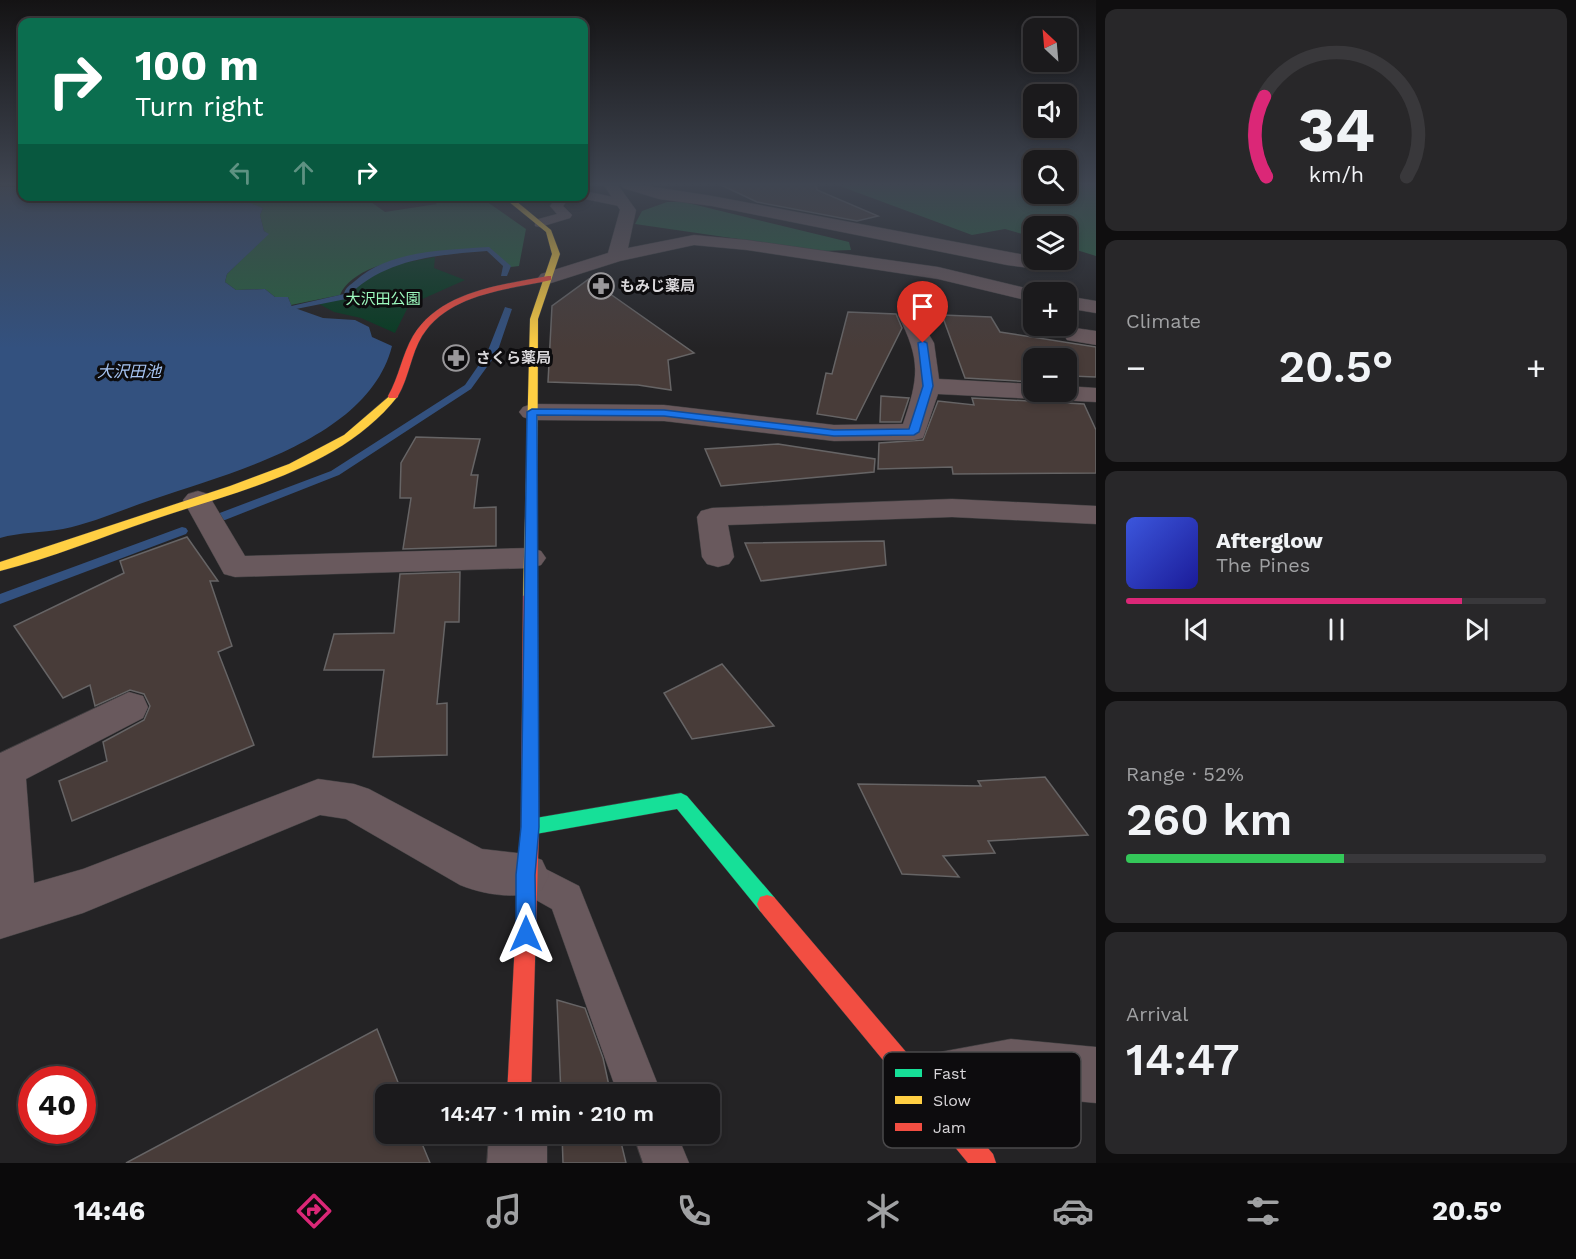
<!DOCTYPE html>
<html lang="en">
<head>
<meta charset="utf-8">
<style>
  body { margin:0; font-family:"Work Sans","Noto Sans JP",sans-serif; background:#282729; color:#f1f3f6; height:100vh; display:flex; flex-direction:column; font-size:22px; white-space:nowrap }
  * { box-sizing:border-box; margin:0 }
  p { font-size:20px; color:#a0a1a3 }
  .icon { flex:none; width:33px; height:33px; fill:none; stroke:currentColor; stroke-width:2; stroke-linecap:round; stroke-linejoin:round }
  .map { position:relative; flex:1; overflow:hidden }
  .details { display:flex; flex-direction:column; gap:9px; padding:9px; background:#0f0e0f; width:480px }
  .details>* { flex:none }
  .banner { position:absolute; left:18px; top:18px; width:570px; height:183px; border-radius:12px; box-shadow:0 3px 9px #0003,0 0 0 2px #39383b; background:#0b6e4f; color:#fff; overflow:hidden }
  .needle { width:39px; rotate:334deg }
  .tools { position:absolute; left:1023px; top:18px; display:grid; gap:12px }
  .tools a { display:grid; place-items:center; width:54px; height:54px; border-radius:12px; background:#1b1a1c; box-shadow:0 3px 9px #0003,0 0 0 2px #39383b; font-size:30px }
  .speed { position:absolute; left:18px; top:1066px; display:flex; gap:12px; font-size:30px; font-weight:700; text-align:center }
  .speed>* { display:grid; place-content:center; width:78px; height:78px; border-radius:50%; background:#1b1a1c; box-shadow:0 3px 9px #0003,0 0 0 2px #39383b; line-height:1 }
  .speed .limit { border:9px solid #d22; background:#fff; color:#111 }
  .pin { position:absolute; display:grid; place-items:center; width:51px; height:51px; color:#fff; margin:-62px -26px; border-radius:50% 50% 50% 0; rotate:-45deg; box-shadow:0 0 6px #0007 }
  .pin .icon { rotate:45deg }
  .me { position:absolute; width:66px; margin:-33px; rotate:0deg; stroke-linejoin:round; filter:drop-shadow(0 0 4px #0008) }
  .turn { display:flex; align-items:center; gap:21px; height:126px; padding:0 18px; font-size:27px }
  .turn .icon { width:78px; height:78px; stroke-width:2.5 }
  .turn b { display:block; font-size:42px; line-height:51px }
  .lanes { display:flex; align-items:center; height:57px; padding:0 18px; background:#0003; justify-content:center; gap:30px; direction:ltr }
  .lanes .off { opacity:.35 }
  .big { font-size:45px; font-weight:600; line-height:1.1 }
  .details .card { flex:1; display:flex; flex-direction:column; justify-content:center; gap:9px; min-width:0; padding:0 21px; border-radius:12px; background:#282729 }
  .details .dial { align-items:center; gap:0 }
  .dial svg { height:156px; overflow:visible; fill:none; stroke:#39383b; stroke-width:7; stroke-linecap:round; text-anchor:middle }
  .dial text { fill:#f1f3f6; stroke:none }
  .song { display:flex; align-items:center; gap:18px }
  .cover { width:72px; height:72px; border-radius:9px; background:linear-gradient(135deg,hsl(230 70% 55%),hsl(240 70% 35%)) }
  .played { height:6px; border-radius:3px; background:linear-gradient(90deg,#db2777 80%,#39383b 80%) }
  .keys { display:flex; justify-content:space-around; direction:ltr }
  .heat { display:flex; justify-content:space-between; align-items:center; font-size:33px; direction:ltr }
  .charge { height:9px; border-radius:4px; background:linear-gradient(90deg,#34c759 52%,#39383b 0) }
  .trip { position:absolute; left:375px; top:1084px; width:345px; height:60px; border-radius:12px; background:#1b1a1c; box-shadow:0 3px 9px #0003,0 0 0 2px #39383b; font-weight:600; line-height:60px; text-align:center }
  .menu { display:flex; height:96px; justify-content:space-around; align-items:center; background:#0b0a0b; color:#a0a1a3 }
  .menu .icon { width:42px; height:42px }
  .menu .active { color:#db2777 }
  .menu b { font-size:27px; color:#f1f3f6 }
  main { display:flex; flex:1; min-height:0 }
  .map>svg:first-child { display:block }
  .green { fill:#083b22 }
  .forest { fill:#286141 }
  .water { fill:#33517f }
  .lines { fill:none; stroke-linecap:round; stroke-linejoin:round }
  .stream { fill:#33517f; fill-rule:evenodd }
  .building { fill:#483c39; stroke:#666465; stroke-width:1.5 }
  .lane-casing { stroke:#414042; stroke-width:1 }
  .street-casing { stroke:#414042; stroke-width:1 }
  .fast-casing { stroke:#414042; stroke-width:1 }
  .slow-casing { stroke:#414042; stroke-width:1 }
  .jam-casing { stroke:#414042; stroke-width:1 }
  .lane { fill:#69595d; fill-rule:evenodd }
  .street { fill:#69595d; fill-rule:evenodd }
  .fast { fill:#16e098; fill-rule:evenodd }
  .slow { fill:#ffcf43; fill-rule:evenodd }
  .jam { fill:#f24e42; fill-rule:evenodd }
  .route { fill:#1a73e8; stroke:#114b97; stroke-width:1.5 }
  .labels { text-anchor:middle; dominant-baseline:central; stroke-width:6; stroke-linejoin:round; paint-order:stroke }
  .far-poi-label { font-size:15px; font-weight:bold; fill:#d9d7da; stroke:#0d0c0e; text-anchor:start }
  .far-park-label { font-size:15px; fill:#9dfabf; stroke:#0d0c0e }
  .far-water-label { font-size:16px; font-style:italic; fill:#a7c5f3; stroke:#0d0c0e }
  .key { fill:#0d0c0e; stroke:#4a494b; stroke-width:1.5 }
  .key-label { font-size:16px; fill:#d9d7da }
</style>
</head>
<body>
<main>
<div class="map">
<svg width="1096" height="1163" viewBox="0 0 1096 1163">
  <rect width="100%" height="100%" fill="#242325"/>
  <path class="green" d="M435,257L434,268L465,280L409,305L395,333L361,318L334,312L319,304L351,297L350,292L387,266Z"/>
  <g class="forest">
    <path d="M837,185H1033L1034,194H1066L1067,185H1096V256L1067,247L1066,226H1034L1033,237L1005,229L972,235Z"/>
    <path d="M231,197H364L385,212L437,204L427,197H480L526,229L519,266L511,267L488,248C451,251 356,256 340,295L291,305L288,297H275L265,289L236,290L225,282L227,274L268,234L264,231L260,215L263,208Z"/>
    <path d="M667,202H684L849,242L851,250L822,251L635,224L642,211Z"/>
  </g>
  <path class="water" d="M0,187H22V196L235,197L263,208L260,215L264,231L269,234L227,274L225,282L236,290L265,289L275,297H288L292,307L323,318L355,320L369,327L372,337L392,346C369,438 233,472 154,499C124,509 93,523 63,529C42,533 20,532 0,538Z"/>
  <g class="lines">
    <g class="stream">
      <path d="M489,247L511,266L507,276H501L503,266L487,251C438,255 389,258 351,293V298L291,310L287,307L344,294C345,288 350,285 355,281C389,250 446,250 489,247Z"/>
      <path d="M505,307L512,309L497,353L471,389L339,475L225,520H217L215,517L217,514L331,471L465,385L487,353Z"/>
      <path d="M182,527L186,528L188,531L186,534L0,604V594Z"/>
    </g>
  </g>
  <g class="building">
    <path d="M721,185H816L817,190L878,216L857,221L757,202Z"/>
    <path d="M589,279L694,353L668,360L671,390L638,385L548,382L552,306Z"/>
    <path d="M848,312L896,314L902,328L856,420L817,414L826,373L832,374Z"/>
    <path d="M942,315L991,317L1000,332L1096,347V377L1071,376L1075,384H1066V358H1034V382L965,378Z"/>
    <path d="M881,396L909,398L901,422H880Z"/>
    <path d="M972,398L1084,404L1096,430V473L953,474L952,467L878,469L879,443L923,440L938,401L974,405Z"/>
    <path d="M416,437L480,439L471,475H478L474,508L496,507V546L403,549L411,498H400L401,463Z"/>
    <path d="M778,444L875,459L874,472L721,486L705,449Z"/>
    <path d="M187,537L218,581H210L232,646L218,652L254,745L72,821L59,781L107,761L103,742L144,720L150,706L144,694L130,690L95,706L90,685L63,698L14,626L124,573L120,561Z"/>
    <path d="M884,541L886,565L761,581L745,543Z"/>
    <path d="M460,572L459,622H445L437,704L447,703V755L373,757L384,670H324L334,634L394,633L400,574Z"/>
    <path d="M722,664L774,726L692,739L664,693Z"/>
    <path d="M1045,777L1088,835L988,841L995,853L943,856L959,877L902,874L858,784L981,786L978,781Z"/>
    <path d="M557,1000L585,1008L603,1058L611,1095H561Z"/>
    <path d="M377,1029L403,1095H386V1134H418L430,1163H126Z"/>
    <path d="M562,1134H619L626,1163H563Z"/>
  </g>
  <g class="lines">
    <g class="lane-casing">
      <g id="lane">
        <path d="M584,191L628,200L630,203L624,207L580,198L584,196Z"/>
        <path d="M558,196H571L563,206L572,215L570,218L540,227L535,226V220L557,214L550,206Z"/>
        <path d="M526,859L579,886L662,1095H618L552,909L513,887L508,875L513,863Z"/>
        <path d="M633,1134H677L689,1163H643Z"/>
      </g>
    </g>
    <g class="street-casing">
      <g id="street">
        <path d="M604,185H618L636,210L628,248L694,235L747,240L938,267L1042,292H1034V302L938,279L747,250L694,245L620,261L548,284L541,282L538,278L541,274L608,253L620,210Z"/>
        <path d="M621,185H641L712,196L1030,256L1039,262L1030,268L1007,265L712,206L659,199L623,188Z"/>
        <path d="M1066,296L1096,301V313L1066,308Z"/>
        <path d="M908,309L915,311L934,343L939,379L1034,384V392H1066V386L1096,388V402L938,394L923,438L914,440L834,441L664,421L532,420L523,417L519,412L523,407L532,404L664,405L834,425L903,424C919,377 921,360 898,315L901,311Z"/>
        <path d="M1075,328L1096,331V345L1067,340L1064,335L1067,330Z"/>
        <path d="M198,491L208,494L245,556L530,548L541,551L546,558L541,565L530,568L235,577L224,574L183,500L188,494Z"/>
        <path d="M952,499L1096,506V524L952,517L728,525L734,557L729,564L718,567L707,564L702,557L697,517L701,511L712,508Z"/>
        <path d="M129,692L143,696L148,707L143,718L26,779L34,883L83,869L318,779L354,784L369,789L482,849L526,854L542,860L549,875L542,890C517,900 485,895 460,885L346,819L320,815L83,913L0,939V753Z"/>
        <path d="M1011,1039L1096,1047V1103L1011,1095L919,1112L899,1104L891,1084L899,1064L919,1056Z"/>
        <path d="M489,1134H547V1163H487Z"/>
      </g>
    </g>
    <g class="fast-casing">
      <path id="fast" d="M681,793L687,796L774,897L777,904L774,911L767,913L760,911L677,809L530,835L524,833L521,827L524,821L530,819Z"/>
    </g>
    <g class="slow-casing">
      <g id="slow">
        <path d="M502,196H510L551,230L560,254L538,319L537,596L530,601L523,596L530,319L552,254L546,232Z"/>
        <path d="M393,393L398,396C340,470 236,491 152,520C102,537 51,558 0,571V562L230,486L289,464L344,435Z"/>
      </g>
    </g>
    <g class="jam-casing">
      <g id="jam">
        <path d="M548,276H551V280C507,290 449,293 422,336C411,354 409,377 398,396L397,398H389L388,396C399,377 402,355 413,336C440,291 501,285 548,276Z"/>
        <path d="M530,591L537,596L539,827L531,1095H507L521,827L523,596Z"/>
        <path d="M767,895L774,897L993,1154L996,1163H968L760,911L757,904L760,897Z"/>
      </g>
    </g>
    <use href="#lane" class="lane"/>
    <use href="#street" class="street"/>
    <use href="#fast" class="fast"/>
    <use href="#slow" class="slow"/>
    <use href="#jam" class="jam"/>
  </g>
  <linearGradient id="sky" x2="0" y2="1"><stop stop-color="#141314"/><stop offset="0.53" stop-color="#3f4551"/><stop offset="1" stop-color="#3f4551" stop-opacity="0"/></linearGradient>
  <rect width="1096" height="348" fill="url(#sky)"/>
  <path class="route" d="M923,341L927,343L933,386L919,432L914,435L834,436L664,416L537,415L539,827L535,875L536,934L533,941L526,944L519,941L516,934V875L521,827L527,412L532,409L664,410L834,430L909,429L923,386L918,343Z"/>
  <defs>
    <g id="pharmacy-ring" transform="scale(1.35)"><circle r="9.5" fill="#0d0c0e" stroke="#9a989b" stroke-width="1.5"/><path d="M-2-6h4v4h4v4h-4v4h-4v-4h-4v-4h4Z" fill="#9a989b"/></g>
  </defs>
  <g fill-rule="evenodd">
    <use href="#pharmacy-ring" x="601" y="286"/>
    <use href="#pharmacy-ring" x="456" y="358"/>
  </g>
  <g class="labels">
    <g class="far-poi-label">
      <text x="620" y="286">もみじ薬局</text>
      <text x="476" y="358">さくら薬局</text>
    </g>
    <g class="far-park-label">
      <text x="383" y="299">大沢田公園</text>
    </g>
    <g class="far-water-label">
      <text x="129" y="371">大沢田池</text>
    </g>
  </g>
  <rect x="883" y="1052" width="198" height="96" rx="9" class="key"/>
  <rect x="895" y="1069" width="27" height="8" fill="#16e098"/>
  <rect x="895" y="1096" width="27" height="8" fill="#ffcf43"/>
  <rect x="895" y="1123" width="27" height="8" fill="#f24e42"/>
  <g class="key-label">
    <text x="933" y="1079">Fast</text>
    <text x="933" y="1106">Slow</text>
    <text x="933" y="1133">Jam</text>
  </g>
</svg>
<div class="tools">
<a><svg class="needle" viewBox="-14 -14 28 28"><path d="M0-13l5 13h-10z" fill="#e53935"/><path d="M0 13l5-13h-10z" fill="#a0a1a3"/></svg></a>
<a><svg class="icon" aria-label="sound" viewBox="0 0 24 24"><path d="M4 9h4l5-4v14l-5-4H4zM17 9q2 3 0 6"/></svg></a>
<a><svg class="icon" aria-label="search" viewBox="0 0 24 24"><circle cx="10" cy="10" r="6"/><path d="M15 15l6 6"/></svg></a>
<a><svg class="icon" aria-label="layers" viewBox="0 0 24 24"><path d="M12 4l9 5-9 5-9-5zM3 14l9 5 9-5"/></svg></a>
<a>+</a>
<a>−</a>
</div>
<div class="speed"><div class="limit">40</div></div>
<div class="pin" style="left:923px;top:343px;background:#d93025"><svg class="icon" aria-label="arrive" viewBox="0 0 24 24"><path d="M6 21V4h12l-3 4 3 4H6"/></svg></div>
<svg class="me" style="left:526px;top:934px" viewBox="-20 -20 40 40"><path d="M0-17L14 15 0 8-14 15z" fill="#1a73e8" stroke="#fff" stroke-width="4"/></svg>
<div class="trip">14:47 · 1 min · 210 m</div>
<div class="banner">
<div class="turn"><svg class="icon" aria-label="right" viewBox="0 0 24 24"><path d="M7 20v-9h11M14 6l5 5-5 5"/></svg><div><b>100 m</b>Turn right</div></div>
<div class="lanes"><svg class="icon off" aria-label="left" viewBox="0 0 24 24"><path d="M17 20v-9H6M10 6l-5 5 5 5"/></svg><svg class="icon off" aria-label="ahead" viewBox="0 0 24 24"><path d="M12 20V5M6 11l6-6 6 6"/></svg><svg class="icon" aria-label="right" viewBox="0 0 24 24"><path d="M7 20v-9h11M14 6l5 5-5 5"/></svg></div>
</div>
</div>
<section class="details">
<div class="card dial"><svg viewBox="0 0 100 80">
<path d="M14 69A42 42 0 1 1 86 69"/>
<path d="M14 69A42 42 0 0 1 13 28" stroke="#db2777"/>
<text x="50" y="56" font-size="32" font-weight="700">34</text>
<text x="50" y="72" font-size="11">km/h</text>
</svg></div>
<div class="card"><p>Climate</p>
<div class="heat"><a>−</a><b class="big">20.5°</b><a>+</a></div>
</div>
<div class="card">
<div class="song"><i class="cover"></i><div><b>Afterglow</b><p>The Pines</p></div></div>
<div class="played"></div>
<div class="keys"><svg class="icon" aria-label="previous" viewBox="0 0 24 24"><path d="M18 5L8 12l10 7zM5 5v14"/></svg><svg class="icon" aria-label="pause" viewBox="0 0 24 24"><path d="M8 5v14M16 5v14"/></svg><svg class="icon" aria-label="next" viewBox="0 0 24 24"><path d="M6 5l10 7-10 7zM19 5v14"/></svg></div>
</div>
<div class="card"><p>Range · 52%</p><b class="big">260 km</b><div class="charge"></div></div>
<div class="card"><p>Arrival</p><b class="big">14:47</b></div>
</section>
</main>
<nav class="menu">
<b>14:46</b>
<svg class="icon active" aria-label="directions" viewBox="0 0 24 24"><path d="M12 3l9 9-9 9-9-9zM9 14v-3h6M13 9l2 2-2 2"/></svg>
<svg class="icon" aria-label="music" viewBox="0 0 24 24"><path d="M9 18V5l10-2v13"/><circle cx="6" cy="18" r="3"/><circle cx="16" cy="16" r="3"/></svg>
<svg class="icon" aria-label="phone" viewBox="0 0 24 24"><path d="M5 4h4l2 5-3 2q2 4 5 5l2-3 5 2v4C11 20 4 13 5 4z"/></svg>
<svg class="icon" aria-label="climate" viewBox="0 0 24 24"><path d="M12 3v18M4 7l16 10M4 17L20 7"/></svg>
<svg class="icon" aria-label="car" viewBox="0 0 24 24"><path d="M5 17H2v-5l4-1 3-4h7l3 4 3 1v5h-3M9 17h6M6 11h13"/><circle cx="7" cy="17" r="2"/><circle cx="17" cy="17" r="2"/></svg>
<svg class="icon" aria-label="filters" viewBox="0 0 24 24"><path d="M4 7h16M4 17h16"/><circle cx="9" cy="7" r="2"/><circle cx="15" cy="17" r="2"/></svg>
<b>20.5°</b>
</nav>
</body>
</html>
